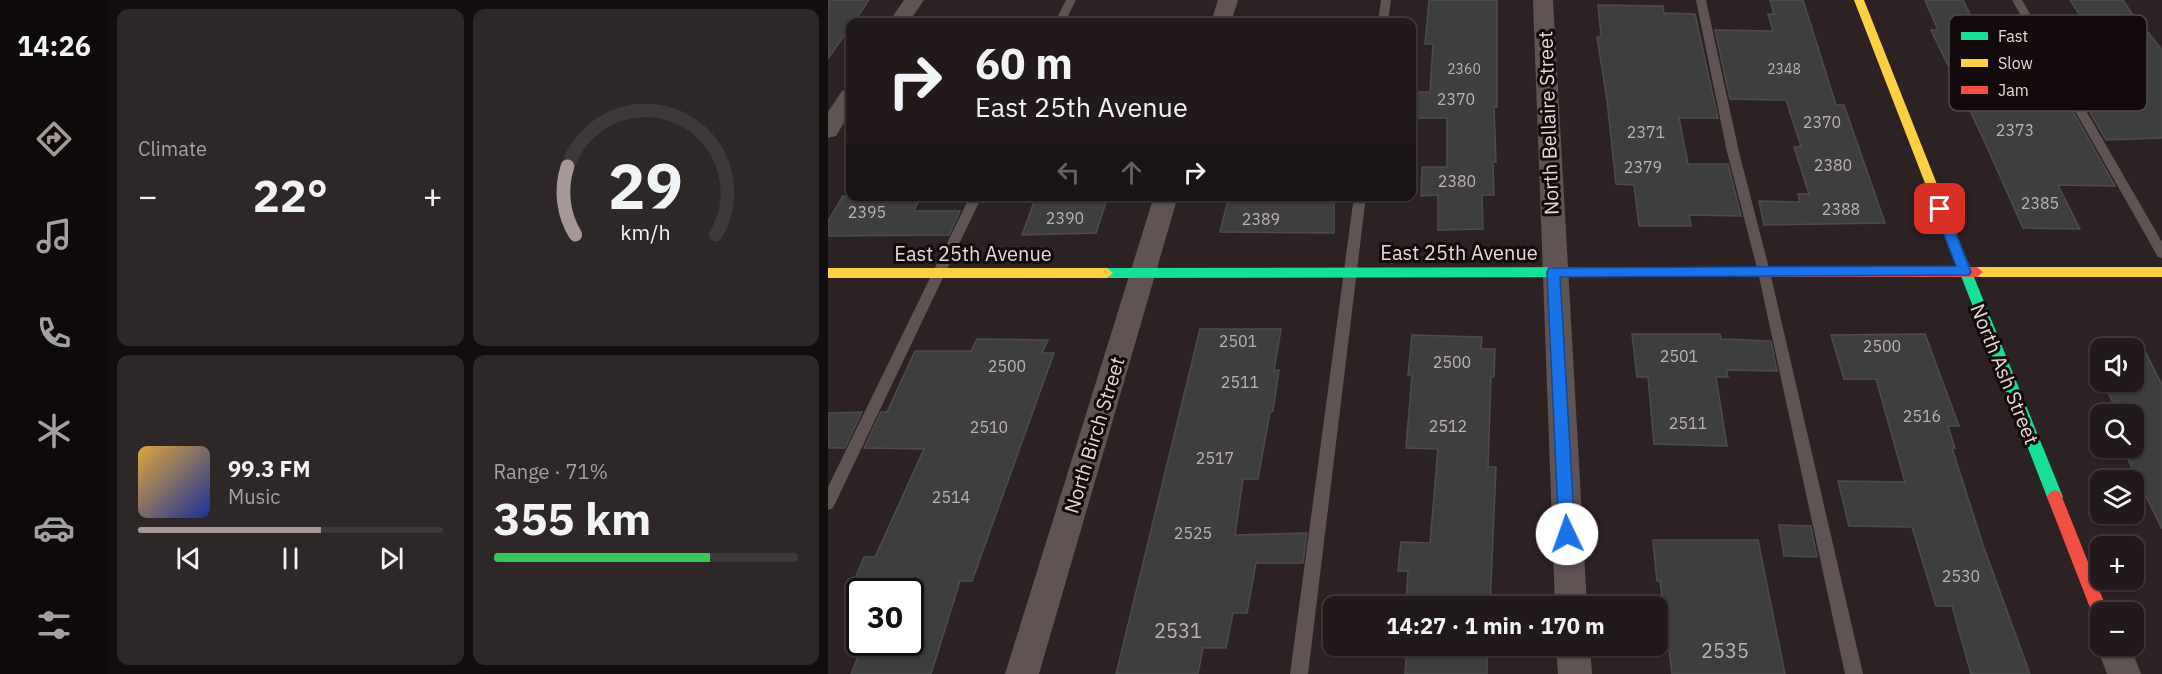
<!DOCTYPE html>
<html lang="en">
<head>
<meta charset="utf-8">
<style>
  body { margin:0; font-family:"IBM Plex Sans",sans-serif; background:#2e2727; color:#f1f3f6; height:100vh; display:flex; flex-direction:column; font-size:22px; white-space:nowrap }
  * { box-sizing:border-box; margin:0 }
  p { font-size:20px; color:#a2a1a2 }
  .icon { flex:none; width:33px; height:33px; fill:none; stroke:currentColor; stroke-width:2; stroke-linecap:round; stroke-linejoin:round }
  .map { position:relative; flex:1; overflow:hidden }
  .sheet { display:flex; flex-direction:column; gap:9px; padding:9px; background:#130e0e; width:720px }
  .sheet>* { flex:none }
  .guide { position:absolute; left:18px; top:18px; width:570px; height:183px; border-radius:12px; box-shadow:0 2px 4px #0004,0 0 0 2px #3f3839; background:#221a1a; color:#f1f3f6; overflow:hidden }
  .controls { position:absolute; left:1262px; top:338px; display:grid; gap:12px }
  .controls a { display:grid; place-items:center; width:54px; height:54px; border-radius:12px; background:#221a1a; box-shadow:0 2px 4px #0004,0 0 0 2px #3f3839; font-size:30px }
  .speed { position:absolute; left:18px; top:578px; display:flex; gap:12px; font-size:30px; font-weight:700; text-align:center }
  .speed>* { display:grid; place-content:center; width:78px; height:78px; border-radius:50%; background:#221a1a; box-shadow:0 2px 4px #0004,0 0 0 2px #3f3839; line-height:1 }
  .speed .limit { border:3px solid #111; border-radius:9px; background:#fff; color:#111 }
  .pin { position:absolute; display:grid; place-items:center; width:51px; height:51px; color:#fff; margin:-26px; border-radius:12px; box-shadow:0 3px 9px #0006 }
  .me { position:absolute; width:66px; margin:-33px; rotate:357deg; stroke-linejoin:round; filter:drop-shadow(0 0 4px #0008) }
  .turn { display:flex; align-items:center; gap:21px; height:126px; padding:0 30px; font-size:27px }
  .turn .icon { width:78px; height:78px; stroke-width:2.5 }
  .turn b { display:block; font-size:42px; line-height:51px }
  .lanes { display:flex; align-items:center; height:57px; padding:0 30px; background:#0003; justify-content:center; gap:30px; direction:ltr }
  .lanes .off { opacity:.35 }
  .big { font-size:45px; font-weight:700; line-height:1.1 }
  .sheet .tile { flex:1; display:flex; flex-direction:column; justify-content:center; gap:9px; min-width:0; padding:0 21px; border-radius:12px; background:#2e2727 }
  .sheet .dial { align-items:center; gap:0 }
  .dial svg { height:156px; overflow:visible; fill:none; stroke:#3f3839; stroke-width:7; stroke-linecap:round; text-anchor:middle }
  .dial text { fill:#f1f3f6; stroke:none }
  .song { display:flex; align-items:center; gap:18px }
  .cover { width:72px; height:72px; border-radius:9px; background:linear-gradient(135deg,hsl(40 70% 55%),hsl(230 70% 35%)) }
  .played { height:6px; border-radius:3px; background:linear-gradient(90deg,#a69899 60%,#3f3839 60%) }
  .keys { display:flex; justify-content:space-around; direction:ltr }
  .heat { display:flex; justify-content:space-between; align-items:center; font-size:33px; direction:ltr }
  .charge { height:9px; border-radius:4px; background:linear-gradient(90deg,#34c759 71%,#3f3839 0) }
  .sheet .tiles { flex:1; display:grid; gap:9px; grid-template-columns:repeat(2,1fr) }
  .trip { position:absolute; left:495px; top:596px; width:345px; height:60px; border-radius:12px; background:#221a1a; box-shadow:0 2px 4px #0004,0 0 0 2px #3f3839; font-weight:700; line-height:60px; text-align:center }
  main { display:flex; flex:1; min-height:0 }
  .dock { display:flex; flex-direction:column; width:108px; justify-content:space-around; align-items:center; background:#0e0a0a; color:#a2a1a2 }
  .dock .icon { width:42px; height:42px }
  .dock .selected { color:#a69899 }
  .dock b { font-size:27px; color:#f1f3f6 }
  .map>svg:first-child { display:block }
  .building { fill:#3e3e3e; stroke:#4b4c4c; stroke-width:1.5 }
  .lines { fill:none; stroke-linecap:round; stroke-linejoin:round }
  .lane { fill:#5f5354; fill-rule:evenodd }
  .street { fill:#5f5354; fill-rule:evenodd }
  .fast { fill:#16e098; fill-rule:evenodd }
  .slow { fill:#ffcf43; fill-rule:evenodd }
  .jam { fill:#f24e42; fill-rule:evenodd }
  .route { fill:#1a73e8; stroke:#114b97; stroke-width:1.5 }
  .labels { text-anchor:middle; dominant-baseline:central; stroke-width:6; stroke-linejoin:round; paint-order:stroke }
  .far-number-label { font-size:14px; fill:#bdb2b2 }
  .number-label { font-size:16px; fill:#bdb2b2 }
  .street-label { font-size:20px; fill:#e7d8d9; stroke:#130a0b }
  .near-number-label { font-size:20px; fill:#bdb2b2 }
  .key { fill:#130a0b; stroke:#534849; stroke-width:1.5 }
  .key-label { font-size:16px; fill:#e7d8d9 }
</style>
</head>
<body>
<main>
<nav class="dock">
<b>14:26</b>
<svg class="icon selected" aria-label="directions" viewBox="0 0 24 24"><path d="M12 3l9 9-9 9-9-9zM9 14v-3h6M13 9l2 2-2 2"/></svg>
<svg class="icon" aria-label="music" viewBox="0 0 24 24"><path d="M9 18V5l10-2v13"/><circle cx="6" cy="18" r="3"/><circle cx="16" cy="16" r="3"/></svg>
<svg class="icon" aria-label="phone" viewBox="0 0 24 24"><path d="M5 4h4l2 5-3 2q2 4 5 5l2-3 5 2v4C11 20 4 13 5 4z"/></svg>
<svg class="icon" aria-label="climate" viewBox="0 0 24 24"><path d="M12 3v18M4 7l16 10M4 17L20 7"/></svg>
<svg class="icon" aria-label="car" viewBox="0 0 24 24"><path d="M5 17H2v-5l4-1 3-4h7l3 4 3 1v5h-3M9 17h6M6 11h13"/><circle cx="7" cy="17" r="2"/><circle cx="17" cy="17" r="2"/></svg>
<svg class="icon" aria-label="filters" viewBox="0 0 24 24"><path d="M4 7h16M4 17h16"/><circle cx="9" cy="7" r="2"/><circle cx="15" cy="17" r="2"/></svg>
</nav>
<section class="sheet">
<div class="tiles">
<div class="tile"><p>Climate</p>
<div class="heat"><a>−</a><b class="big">22°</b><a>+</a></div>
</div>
<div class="tile dial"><svg viewBox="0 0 100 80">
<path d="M14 69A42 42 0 1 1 86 69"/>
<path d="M14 69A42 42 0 0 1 10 34" stroke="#a69899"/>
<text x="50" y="56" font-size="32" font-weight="700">29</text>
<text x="50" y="72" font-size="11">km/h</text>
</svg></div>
<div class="tile">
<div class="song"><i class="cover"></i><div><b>99.3 FM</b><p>Music</p></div></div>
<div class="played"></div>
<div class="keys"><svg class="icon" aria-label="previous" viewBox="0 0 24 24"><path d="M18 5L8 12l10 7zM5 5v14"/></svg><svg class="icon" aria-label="pause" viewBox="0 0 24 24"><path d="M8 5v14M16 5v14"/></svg><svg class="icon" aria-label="next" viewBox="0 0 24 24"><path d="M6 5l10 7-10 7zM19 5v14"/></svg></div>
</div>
<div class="tile"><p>Range · 71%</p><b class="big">355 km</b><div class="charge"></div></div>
</div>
</section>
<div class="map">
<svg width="1334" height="674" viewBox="0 0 1334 674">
  <rect width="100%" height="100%" fill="#2d2223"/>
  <g class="building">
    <path d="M0,0H41L26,22H22V27L0,59Z"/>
    <path d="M601,0H669V107H666L668,162H665L666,195H654L655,229L610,230V195L593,196L594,167H619V118H586L588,92H602L605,44H597Z"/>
    <path d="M942,0H975L1008,105H1016L1057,223L936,225L931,201L972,202L970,194H981L966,147L973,146L958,100L902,99L887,30L945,31L940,14H946Z"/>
    <path d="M1097,0H1135L1152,34H1154L1161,46H1208L1287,186L1230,185L1252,229L1195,228L1155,138L1103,30H1110Z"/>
    <path d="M1242,0H1295L1316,32H1320L1334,50V138L1278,140L1249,90H1300Z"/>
    <path d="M770,5L835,6L836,13L867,14L890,118H851L860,164H900L913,216L861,215L863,226H811L806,185L788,184L779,100L769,37H772L773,34Z"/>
    <path d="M15,196H93L86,211H132L121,235L0,236V221Z"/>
    <path d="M217,196H280L268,233L194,235L206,202H215Z"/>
    <path d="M401,196H506V233L392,232Z"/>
    <path d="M372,329H453L446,371L451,370L445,411L442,412L430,479H415L407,535L479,533L475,563H428L419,613H405L398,648H375L370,674H288Z"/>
    <path d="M804,334H892L893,339L943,341L949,371L898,370L900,377H888L899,446L826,444L820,377H809Z"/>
    <path d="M1097,334L1131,426H1120L1127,448H1124L1155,545L1202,674H1143L1124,606H1108L1084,527L1021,526L1010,481L1077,482L1048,379H1016L1003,335Z"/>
    <path d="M584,335L654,337L653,349H667L666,377H663L660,467H668L662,606H578L580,571H570L573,542L602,543L610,449L578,448L584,375H580Z"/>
    <path d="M149,339L220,340L214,353H226L144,581H132L103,674H23L34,647L82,648V591H22L36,557H47L96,449L36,448L53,412H59L87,351H143Z"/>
    <path d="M1305,349H1316L1334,385V529L1294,447H1305V414H1290L1275,381H1305Z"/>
    <path d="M34,412L17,448H0V413Z"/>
    <path d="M951,525L983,526L989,557L956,556Z"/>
    <path d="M825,540H930L957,674H844L832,581H829Z"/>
    <path d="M579,645H659V674H577Z"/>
  </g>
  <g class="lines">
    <g class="lane">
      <path d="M238,0H248L237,22H227Z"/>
      <path d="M553,0H563L560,22H550Z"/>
      <path d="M868,0H878L911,152L942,272L1035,674H1017L930,272L899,152Z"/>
      <path d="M1184,0H1194L1334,242V258L1330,257Z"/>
      <path d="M142,196H154L5,508L0,510V487Z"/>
      <path d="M526,196H538L480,674H462Z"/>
    </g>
    <g class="street">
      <path d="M76,0H96L81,22H61Z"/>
      <path d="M390,0H410L403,22H383Z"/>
      <path d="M705,0H725L759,606H727Z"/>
      <path d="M22,89V113L8,136L0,138V112L14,91Z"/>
      <path d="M326,196H350L211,674H177Z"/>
      <path d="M1272,636V645H1302L1313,674H1279L1268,645Z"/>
      <path d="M728,645H762L764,674H730Z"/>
    </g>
    <g class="fast">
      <path d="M1127,240L1133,245L1235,497L1232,502L1227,504L1222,502L1219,497L1121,245Z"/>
      <path d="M763,267L769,272L763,277L279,278L273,273L279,268Z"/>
    </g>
    <g class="slow">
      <path d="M1026,0H1036L1133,245L1131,249L1127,250L1121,245Z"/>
      <path d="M1149,267H1334V277H1149L1143,272Z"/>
      <path d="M0,268H279L285,273L279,278H0Z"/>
    </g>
    <g class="jam">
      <path d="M763,267H1149L1155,272L1149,277H763L757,272Z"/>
      <path d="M1227,490L1232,492L1280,612H1272V620L1266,618L1219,497L1222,492Z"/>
    </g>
  </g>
  <path class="route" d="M1112,204L1118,209L1143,272L1141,275L732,277L747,534L745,540L739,542L734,540L731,534L719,272L721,268L1128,266L1106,209Z"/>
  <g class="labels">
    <g class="far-number-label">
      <text x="636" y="69">2360</text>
      <text x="956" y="69">2348</text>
    </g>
    <g class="number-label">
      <text x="628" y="99">2370</text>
      <text x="994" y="122">2370</text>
      <text x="1187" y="130">2373</text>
      <text x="818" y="132">2371</text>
      <text x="1005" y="165">2380</text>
      <text x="815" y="167">2379</text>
      <text x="629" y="181">2380</text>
      <text x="1212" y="203">2385</text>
      <text x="1013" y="209">2388</text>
      <text x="39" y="212">2395</text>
      <text x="237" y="218">2390</text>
      <text x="433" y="219">2389</text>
      <text x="410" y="341">2501</text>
      <text x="1054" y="346">2500</text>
      <text x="851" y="356">2501</text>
      <text x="624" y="362">2500</text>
      <text x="179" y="366">2500</text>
      <text x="412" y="382">2511</text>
      <text x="1094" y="416">2516</text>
      <text x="860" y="423">2511</text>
      <text x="620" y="426">2512</text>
      <text x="161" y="427">2510</text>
      <text x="387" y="458">2517</text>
      <text x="123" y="497">2514</text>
      <text x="365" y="533">2525</text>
      <text x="1133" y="576">2530</text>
    </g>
    <g class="street-label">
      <text transform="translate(720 123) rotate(-92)">North Bellaire Street</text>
      <text x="631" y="252">East 25th Avenue</text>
      <text x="145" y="253">East 25th Avenue</text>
      <text transform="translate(1177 374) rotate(68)">North Ash Street</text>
      <text transform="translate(266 435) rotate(-73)">North Birch Street</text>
    </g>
    <g class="near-number-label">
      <text x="350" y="630">2531</text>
      <text x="897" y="650">2535</text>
    </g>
  </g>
  <rect x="1121" y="15" width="198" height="96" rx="9" class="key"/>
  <rect x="1133" y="32" width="27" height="8" fill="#16e098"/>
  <rect x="1133" y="59" width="27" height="8" fill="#ffcf43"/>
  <rect x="1133" y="86" width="27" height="8" fill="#f24e42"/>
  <g class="key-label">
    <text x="1170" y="42">Fast</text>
    <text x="1170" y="69">Slow</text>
    <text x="1170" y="96">Jam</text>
  </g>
</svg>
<div class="controls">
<a><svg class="icon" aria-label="sound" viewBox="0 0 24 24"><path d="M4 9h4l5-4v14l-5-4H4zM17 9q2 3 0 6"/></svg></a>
<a><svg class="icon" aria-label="search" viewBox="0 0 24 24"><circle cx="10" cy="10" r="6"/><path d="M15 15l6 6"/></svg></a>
<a><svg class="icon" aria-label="layers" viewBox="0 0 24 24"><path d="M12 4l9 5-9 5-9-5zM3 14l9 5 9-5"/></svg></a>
<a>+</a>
<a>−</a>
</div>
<div class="speed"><div class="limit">30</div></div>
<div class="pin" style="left:1112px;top:209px;background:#d93025"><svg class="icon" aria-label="arrive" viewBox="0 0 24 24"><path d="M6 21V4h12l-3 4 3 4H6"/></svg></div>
<svg class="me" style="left:739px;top:534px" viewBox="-20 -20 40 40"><circle r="19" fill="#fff"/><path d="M0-13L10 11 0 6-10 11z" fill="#1a73e8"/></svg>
<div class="trip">14:27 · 1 min · 170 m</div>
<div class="guide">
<div class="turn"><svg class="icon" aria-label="right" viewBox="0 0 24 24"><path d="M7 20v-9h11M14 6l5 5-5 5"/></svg><div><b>60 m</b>East 25th Avenue</div></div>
<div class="lanes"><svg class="icon off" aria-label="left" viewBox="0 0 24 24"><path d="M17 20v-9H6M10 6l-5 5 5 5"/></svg><svg class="icon off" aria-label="ahead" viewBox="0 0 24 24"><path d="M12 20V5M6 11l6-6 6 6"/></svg><svg class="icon" aria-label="right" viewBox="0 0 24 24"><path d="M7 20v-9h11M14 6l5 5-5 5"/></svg></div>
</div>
</div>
</main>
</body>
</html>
